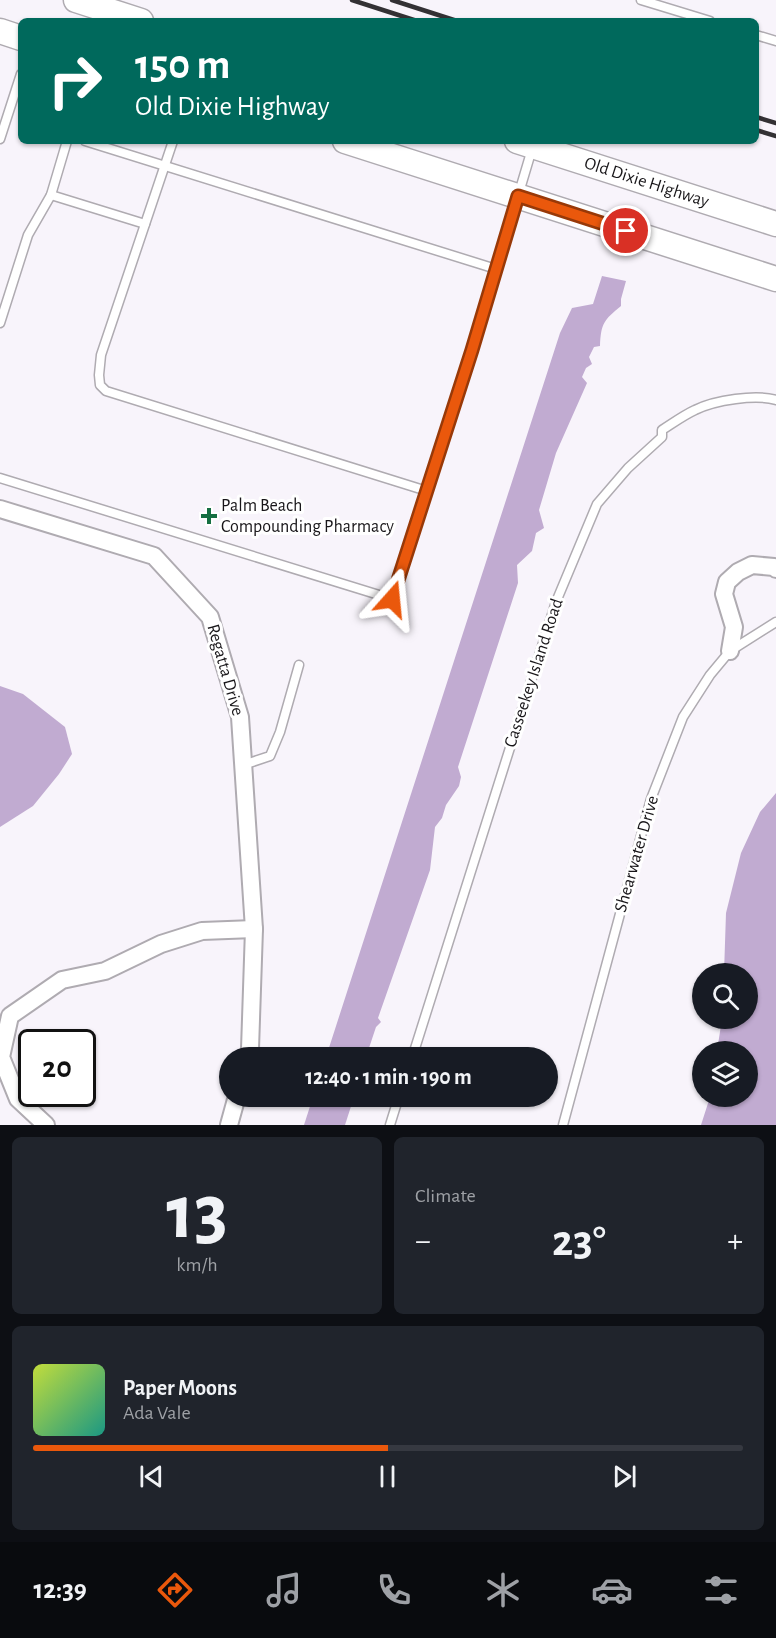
<!DOCTYPE html>
<html lang="en">
<head>
<meta charset="utf-8">
<style>
  body { margin:0; font-family:"Alegreya Sans",sans-serif; background:#20242c; color:#f1f3f6; height:100vh; display:flex; flex-direction:column; font-size:22px; white-space:nowrap }
  * { box-sizing:border-box; margin:0 }
  p { font-size:20px; color:#9ea1a6 }
  .icon { flex:none; width:33px; height:33px; fill:none; stroke:currentColor; stroke-width:2; stroke-linecap:round; stroke-linejoin:round }
  .map { position:relative; height:1125px; overflow:hidden }
  .details { display:flex; flex-direction:column; gap:12px; padding:12px; background:#0d0f14; flex:1 }
  .details>* { flex:none }
  .guide { position:absolute; left:18px; top:18px; width:741px; height:126px; border-radius:9px; box-shadow:0 2px 4px #0004; background:#00695c; color:#fff; overflow:hidden }
  .tools { position:absolute; left:692px; top:963px; display:grid; gap:12px }
  .tools a { display:grid; place-items:center; width:66px; height:66px; border-radius:50%; background:#171b24; box-shadow:0 2px 4px #0004; font-size:30px }
  .speed { position:absolute; left:18px; top:1029px; display:flex; gap:12px; font-size:30px; font-weight:700; text-align:center }
  .speed>* { display:grid; place-content:center; width:78px; height:78px; border-radius:50%; background:#171b24; box-shadow:0 2px 4px #0004; line-height:1 }
  .speed .limit { border:3px solid #111; border-radius:9px; background:#fff; color:#111 }
  .pin { position:absolute; display:grid; place-items:center; width:51px; height:51px; color:#fff; margin:-26px; border:3px solid #fff; border-radius:50%; box-shadow:0 2px 6px #0007 }
  .me { position:absolute; width:66px; margin:-33px; rotate:18deg; stroke-linejoin:round; filter:drop-shadow(0 0 4px #0008) }
  .turn { display:flex; align-items:center; gap:21px; height:126px; padding:0 18px; font-size:27px }
  .turn .icon { width:78px; height:78px; stroke-width:2.5 }
  .turn b { display:block; font-size:42px; line-height:51px }
  .big { font-size:45px; font-weight:700; line-height:1.1 }
  .details .tile { flex:1; display:flex; flex-direction:column; justify-content:center; gap:9px; min-width:0; padding:0 21px; border-radius:9px; background:#20242c }
  .details .dial { align-items:center; gap:0 }
  .dial b { font-size:78px; line-height:1 }
  .song { display:flex; align-items:center; gap:18px }
  .cover { width:72px; height:72px; border-radius:9px; background:linear-gradient(135deg,hsl(70 70% 55%),hsl(170 70% 35%)) }
  .played { height:6px; border-radius:3px; background:linear-gradient(90deg,#ea580c 50%,#363941 50%) }
  .keys { display:flex; justify-content:space-around; direction:ltr }
  .heat { display:flex; justify-content:space-between; align-items:center; font-size:33px; direction:ltr }
  .details .tiles { flex:1; display:grid; gap:12px; grid-template-columns:1fr 1fr }
  .tile:last-child { grid-column:span 2 }
  .trip { position:absolute; left:219px; top:1047px; width:339px; height:60px; border-radius:30px; background:#171b24; box-shadow:0 2px 4px #0004; font-weight:700; line-height:60px; text-align:center }
  .menu { display:flex; height:96px; justify-content:space-around; align-items:center; background:#090b0e; color:#9ea1a6 }
  .menu .icon { width:42px; height:42px }
  .menu .active { color:#ea580c }
  .menu b { font-size:27px; color:#f1f3f6 }
  .map>svg:first-child { display:block }
  .water { fill:#c1abd1 }
  .lines { fill:none; stroke-linecap:round; stroke-linejoin:round }
  .service-casing { stroke:#afabb1; stroke-width:11 }
  .minor-casing { stroke:#afabb1; stroke-width:20 }
  .secondary-casing { stroke:#afabb1; stroke-width:27 }
  .service { stroke:#fff; stroke-width:8 }
  .minor { stroke:#fff; stroke-width:16 }
  .secondary { stroke:#fff; stroke-width:24 }
  .rail { stroke:#333134; stroke-width:4.5 }
  .route-casing { stroke:#983908; stroke-width:15 }
  .route { stroke:#ea580c; stroke-width:10 }
  .poi-dot { fill:#156f42; stroke:#fff; stroke-width:2 }
  .labels { text-anchor:middle; dominant-baseline:central; stroke-width:6; stroke-linejoin:round; paint-order:stroke }
  .street-label { font-size:18px; fill:#181619; stroke:#fff }
  .poi-label { font-size:18px; fill:#181619; stroke:#fff; text-anchor:start }
</style>
</head>
<body>
<div class="map">
<svg width="776" height="1125" viewBox="0 0 776 1125">
  <rect width="100%" height="100%" fill="#f8f4fb"/>
  <g class="water">
    <path d="M602,276L626,281L621,299V306C604,320 601,323 600,346L594,347L589,357L592,364L586,368L582,377L587,383L556,453L539,510L544,528L536,533L532,551L517,565L518,583L458,767L461,777L459,786L446,805L442,818L435,827L430,870L378,1018L381,1022L376,1027L366,1057H326L560,333L572,308L593,304Z"/>
    <path d="M0,686L23,694L65,727L72,754L59,774L33,806L0,827Z"/>
    <path d="M776,793V1125H701L710,1097L747,1096V1052L717,1051L722,1019L747,1018V974L724,973L726,913L741,853L760,812Z"/>
    <path d="M313,1097H354L345,1125H304Z"/>
  </g>
  <g class="lines">
    <g class="service-casing">
      <g id="service">
        <path d="M641,0L710,21"/>
        <path d="M756,35L776,41"/>
        <path d="M0,139L21,74"/>
        <path d="M67,141L51,195L145,224"/>
        <path d="M85,141L496,269"/>
        <path d="M173,141L101,355L99,375L100,385L106,391L427,491"/>
        <path d="M0,323L28,235L51,195"/>
        <path d="M0,478L392,599L472,350L532,149"/>
        <path d="M243,765L270,756L280,732L299,665"/>
        <path d="M412,1058L556,602L597,504L628,468L662,437V430C673,423 684,415 695,410C715,400 756,394 776,400"/>
        <path d="M390,1125L399,1096"/>
        <path d="M563,1125L651,799L683,717L710,675L730,651L776,622"/>
      </g>
    </g>
    <g class="minor-casing">
      <g id="minor">
        <path d="M0,509L154,556L210,617L240,717L254,929L250,1049L248,1058"/>
        <path d="M730,651L734,627L724,594L727,582L738,572L752,565L774,567L776,569"/>
        <path d="M46,1125L18,1099L1,1057L10,1016L62,980L105,971L161,944L202,931L254,929"/>
        <path d="M229,1125L237,1096"/>
      </g>
    </g>
    <g class="secondary-casing">
      <g id="secondary">
        <path d="M76,0L141,21"/>
        <path d="M0,31L21,38"/>
        <path d="M345,141L776,279"/>
        <path id="s1" d="M517,141L776,224"/>
      </g>
    </g>
    <use href="#service" class="service"/>
    <use href="#minor" class="minor"/>
    <use href="#secondary" class="secondary"/>
    <g class="rail">
      <path d="M352,0L417,21"/>
      <path d="M392,0L457,21"/>
      <path d="M756,117L776,123"/>
      <path d="M756,130L776,136"/>
    </g>
  </g>
  <g class="lines">
    <g class="route-casing">
      <path id="route" d="M392,599L472,350L518,196L626,231"/>
    </g>
    <use href="#route" class="route"/>
  </g>
  <path class="poi-dot" d="M206 507h6v6h6v6h-6v6h-6v-6h-6v-6h6z"/>
  <g class="labels">
    <g class="street-label">
      <text stroke="none"><textPath href="#s1" startOffset="136">Old Dixie Highway</textPath></text>
      <text transform="translate(225 670) rotate(74)">Regatta Drive</text>
      <text transform="translate(534 673) rotate(-72)">Casseekey Island Road</text>
      <text transform="translate(637 854) rotate(-74)">Shearwater Drive</text>
    </g>
    <g class="poi-label">
      <text x="221" y="506">Palm Beach<tspan x="221" dy="21">Compounding Pharmacy</tspan></text>
    </g>
  </g>
</svg>
<div class="tools">
<a><svg class="icon" aria-label="search" viewBox="0 0 24 24"><circle cx="10" cy="10" r="6"/><path d="M15 15l6 6"/></svg></a>
<a><svg class="icon" aria-label="layers" viewBox="0 0 24 24"><path d="M12 4l9 5-9 5-9-5zM3 14l9 5 9-5"/></svg></a>
</div>
<div class="speed"><div class="limit">20</div></div>
<div class="pin" style="left:626px;top:231px;background:#d93025"><svg class="icon" aria-label="arrive" viewBox="0 0 24 24"><path d="M6 21V4h12l-3 4 3 4H6"/></svg></div>
<svg class="me" style="left:392px;top:599px" viewBox="-20 -20 40 40"><path d="M0-17L14 15 0 8-14 15z" fill="#ea580c" stroke="#fff" stroke-width="4"/></svg>
<div class="trip">12:40 · 1 min · 190 m</div>
<div class="guide">
<div class="turn"><svg class="icon" aria-label="right" viewBox="0 0 24 24"><path d="M7 20v-9h11M14 6l5 5-5 5"/></svg><div><b>150 m</b>Old Dixie Highway</div></div>
</div>
</div>
<section class="details">
<div class="tiles">
<div class="tile dial"><b>13</b><p>km/h</p></div>
<div class="tile"><p>Climate</p>
<div class="heat"><a>−</a><b class="big">23°</b><a>+</a></div>
</div>
<div class="tile">
<div class="song"><i class="cover"></i><div><b>Paper Moons</b><p>Ada Vale</p></div></div>
<div class="played"></div>
<div class="keys"><svg class="icon" aria-label="previous" viewBox="0 0 24 24"><path d="M18 5L8 12l10 7zM5 5v14"/></svg><svg class="icon" aria-label="pause" viewBox="0 0 24 24"><path d="M8 5v14M16 5v14"/></svg><svg class="icon" aria-label="next" viewBox="0 0 24 24"><path d="M6 5l10 7-10 7zM19 5v14"/></svg></div>
</div>
</div>
</section>
<nav class="menu">
<b>12:39</b>
<svg class="icon active" aria-label="directions" viewBox="0 0 24 24"><path d="M12 3l9 9-9 9-9-9zM9 14v-3h6M13 9l2 2-2 2"/></svg>
<svg class="icon" aria-label="music" viewBox="0 0 24 24"><path d="M9 18V5l10-2v13"/><circle cx="6" cy="18" r="3"/><circle cx="16" cy="16" r="3"/></svg>
<svg class="icon" aria-label="phone" viewBox="0 0 24 24"><path d="M5 4h4l2 5-3 2q2 4 5 5l2-3 5 2v4C11 20 4 13 5 4z"/></svg>
<svg class="icon" aria-label="climate" viewBox="0 0 24 24"><path d="M12 3v18M4 7l16 10M4 17L20 7"/></svg>
<svg class="icon" aria-label="car" viewBox="0 0 24 24"><path d="M5 17H2v-5l4-1 3-4h7l3 4 3 1v5h-3M9 17h6M6 11h13"/><circle cx="7" cy="17" r="2"/><circle cx="17" cy="17" r="2"/></svg>
<svg class="icon" aria-label="filters" viewBox="0 0 24 24"><path d="M4 7h16M4 17h16"/><circle cx="9" cy="7" r="2"/><circle cx="15" cy="17" r="2"/></svg>
</nav>
</body>
</html>
